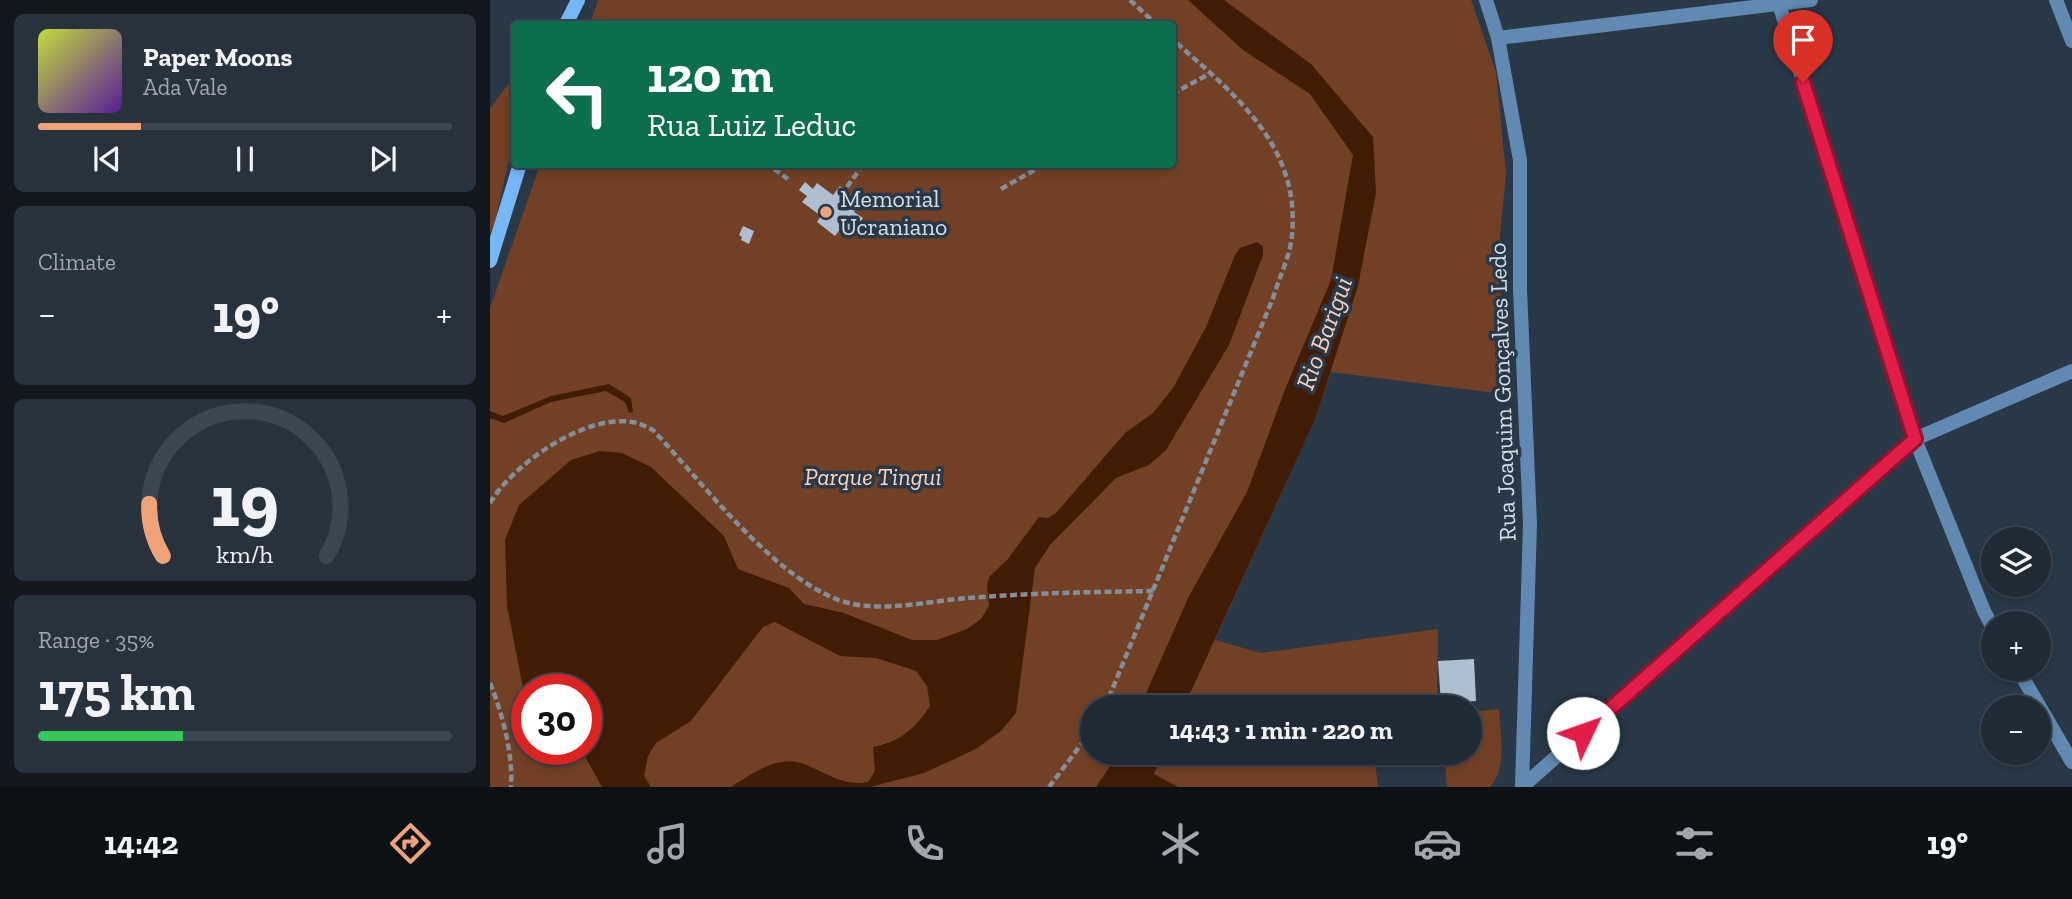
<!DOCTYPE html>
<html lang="en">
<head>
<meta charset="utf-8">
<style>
  body { margin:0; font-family:"Zilla Slab",serif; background:#27323d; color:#f1f3f6; height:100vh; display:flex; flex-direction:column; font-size:26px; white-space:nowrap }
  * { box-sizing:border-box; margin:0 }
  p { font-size:23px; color:#a1a7ad }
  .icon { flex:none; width:38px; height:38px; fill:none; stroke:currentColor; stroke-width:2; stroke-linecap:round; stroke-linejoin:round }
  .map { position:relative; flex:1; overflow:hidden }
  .details { display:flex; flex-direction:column; gap:14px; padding:14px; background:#11171d; width:490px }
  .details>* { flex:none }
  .banner { position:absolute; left:21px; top:21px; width:665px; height:147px; border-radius:7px; box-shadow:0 4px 10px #0003,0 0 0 2px #3c4650; background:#0b6e4f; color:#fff; overflow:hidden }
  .fabs { position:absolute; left:1491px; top:527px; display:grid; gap:14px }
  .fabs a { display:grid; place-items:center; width:70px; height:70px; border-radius:50%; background:#1f2a35; box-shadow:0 4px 10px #0003,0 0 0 2px #3c4650; font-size:35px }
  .speed { position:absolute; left:21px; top:674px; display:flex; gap:14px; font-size:35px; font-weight:700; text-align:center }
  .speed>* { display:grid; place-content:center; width:91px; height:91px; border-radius:50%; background:#1f2a35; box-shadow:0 4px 10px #0003,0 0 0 2px #3c4650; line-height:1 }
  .speed .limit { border:10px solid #d22; background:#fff; color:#111 }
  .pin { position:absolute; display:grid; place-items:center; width:60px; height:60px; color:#fff; margin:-72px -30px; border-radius:50% 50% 50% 0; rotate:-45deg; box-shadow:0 0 7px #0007 }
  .pin .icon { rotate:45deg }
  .me { position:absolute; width:77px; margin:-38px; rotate:48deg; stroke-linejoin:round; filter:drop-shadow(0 0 5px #0008) }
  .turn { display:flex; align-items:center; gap:24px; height:147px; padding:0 21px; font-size:32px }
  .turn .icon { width:91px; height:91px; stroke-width:2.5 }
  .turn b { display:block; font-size:49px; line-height:60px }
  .big { font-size:52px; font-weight:800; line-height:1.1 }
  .details .widget { flex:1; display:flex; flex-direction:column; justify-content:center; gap:10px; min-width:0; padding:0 24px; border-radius:10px; background:#27323d }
  .details .dial { align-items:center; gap:0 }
  .dial svg { height:182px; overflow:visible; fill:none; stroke:#3c4650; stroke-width:7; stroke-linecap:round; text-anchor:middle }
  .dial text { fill:#f1f3f6; stroke:none }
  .song { display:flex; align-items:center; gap:21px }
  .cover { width:84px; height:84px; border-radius:10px; background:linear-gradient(135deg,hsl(70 70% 55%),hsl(270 70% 35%)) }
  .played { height:7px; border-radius:4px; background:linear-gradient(90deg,#f0a378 25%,#3c4650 25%) }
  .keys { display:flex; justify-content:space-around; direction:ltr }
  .heat { display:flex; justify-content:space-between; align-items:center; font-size:38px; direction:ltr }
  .charge { height:10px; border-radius:5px; background:linear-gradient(90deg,#34c759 35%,#3c4650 0) }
  .trip { position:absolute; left:590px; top:695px; width:402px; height:70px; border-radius:35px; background:#1f2a35; box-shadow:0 4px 10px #0003,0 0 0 2px #3c4650; font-weight:800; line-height:70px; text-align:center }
  .dock { display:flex; height:112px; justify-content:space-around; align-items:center; background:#0c1115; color:#a1a7ad }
  .dock .icon { width:49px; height:49px }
  .dock .selected { color:#f0a378 }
  .dock b { font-size:32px; color:#f1f3f6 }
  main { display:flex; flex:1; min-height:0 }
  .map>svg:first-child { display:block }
  .green { fill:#724125; fill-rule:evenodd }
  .water { fill:#401c05 }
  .building { fill:#adbfd1 }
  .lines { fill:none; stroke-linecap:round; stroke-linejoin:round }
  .path { stroke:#828e9a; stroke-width:4.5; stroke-dasharray:7 3.5; stroke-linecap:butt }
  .street { stroke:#6189b1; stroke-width:14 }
  .secondary { stroke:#76b7f7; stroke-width:14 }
  .route-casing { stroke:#92132f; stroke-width:18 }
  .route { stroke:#e11d48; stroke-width:12 }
  .poi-dot { fill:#f0a378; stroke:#293847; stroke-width:2.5 }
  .labels { text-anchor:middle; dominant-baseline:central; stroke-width:7; stroke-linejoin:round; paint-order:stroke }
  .poi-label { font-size:24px; fill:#d5dfe8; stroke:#293847; text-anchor:start }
  .street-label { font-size:24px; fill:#d5dfe8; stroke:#293847 }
  .park-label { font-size:24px; font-style:italic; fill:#ffd5bf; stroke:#293847 }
  .water-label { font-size:26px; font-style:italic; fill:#f8cfb9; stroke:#293847 }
</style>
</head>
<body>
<main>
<section class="details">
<div class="widget">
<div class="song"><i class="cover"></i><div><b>Paper Moons</b><p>Ada Vale</p></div></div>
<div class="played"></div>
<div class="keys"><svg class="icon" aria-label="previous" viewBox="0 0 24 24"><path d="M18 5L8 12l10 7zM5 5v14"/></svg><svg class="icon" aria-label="pause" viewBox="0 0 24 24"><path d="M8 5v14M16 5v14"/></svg><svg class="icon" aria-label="next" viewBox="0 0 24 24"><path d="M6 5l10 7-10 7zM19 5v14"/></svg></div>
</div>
<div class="widget"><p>Climate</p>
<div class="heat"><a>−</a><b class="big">19°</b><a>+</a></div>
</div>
<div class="widget dial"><svg viewBox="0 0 100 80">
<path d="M14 69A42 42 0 1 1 86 69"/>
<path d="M14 69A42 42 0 0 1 8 46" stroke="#f0a378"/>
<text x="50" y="56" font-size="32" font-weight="700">19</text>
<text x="50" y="72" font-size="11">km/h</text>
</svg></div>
<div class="widget"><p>Range · 35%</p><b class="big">175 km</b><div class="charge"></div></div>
</section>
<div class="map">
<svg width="1582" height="787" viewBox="0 0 1582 787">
  <rect width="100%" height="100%" fill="#293847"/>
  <g class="green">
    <path d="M108,0H981L1006,72L1016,174L1010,235L1013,394L841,372L826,417L725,640L771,653L948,629L947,707H602V752L884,753L888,787H0V308L50,165L682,164V24H100ZM37,690H96V749H37Z"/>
    <path d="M24,76V137L5,222L0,234V109Z"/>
    <path d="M1009,709C1010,734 1018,767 1000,787H957L954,753L980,752V712Z"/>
  </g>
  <g class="water">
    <path d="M698,0H734L821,64L883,137L886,193L868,286L826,417L694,707H650L699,596L757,492L796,387L841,280L863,155L820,94L753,50Z"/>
    <path d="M767,242L773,246V255L739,345L676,450L659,465L626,478L560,545L545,568L526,713L512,730L486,749L434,773L380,787H241C260,775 287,755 311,763C334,771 352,787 378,782L385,771L383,747C409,742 425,729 440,706L437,686L426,671L386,658L350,656L285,622L273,627L201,721L166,743L158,756L154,776L161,787H112L91,749H96V690H37V696L34,693L17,606L15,540L29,505L81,460L110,451L132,453L161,467L234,536L248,569L299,588L314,604L354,613L422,640H447L477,629L491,619L499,606L497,586L499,577L517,560L549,517L558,518L566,513L635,433L663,413L683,388L716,327L745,255L750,248Z"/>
    <path d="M119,384L141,398L143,412L139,413L135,402L116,391L61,402L14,423L0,418V411L13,416L61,396Z"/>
    <path d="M629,753H673L664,774L688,787H606Z"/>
  </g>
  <g class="building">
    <path d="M315,182L323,189L327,183L343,195L350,186L371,203L364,212L373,218L360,235L351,228L345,236L327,222L331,216L312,202L317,196L309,190Z"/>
    <path d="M253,226L264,231L259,244L251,240L252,237L249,235Z"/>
    <path d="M984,659L986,701L951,703L948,661Z"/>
  </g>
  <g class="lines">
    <g class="path">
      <path d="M640,0L666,24"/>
      <path d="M682,94L721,73"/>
      <path d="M284,169L298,179"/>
      <path d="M357,187L372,166"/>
      <path d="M511,189L555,164"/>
      <path d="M0,503C23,464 95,414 142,422C150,423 156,427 163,430C212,482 279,572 346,599C386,615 436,601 478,598C540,593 602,592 664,591"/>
      <path d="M0,683C13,715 23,754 21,787"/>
      <path d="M615,707L783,298C789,278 800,256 802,236C811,145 743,93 682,39"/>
      <path d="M559,787L602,730"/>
    </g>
    <g class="street">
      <path d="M996,0L1008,38L1030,160V289L1040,524L1032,787"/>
      <path d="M1566,0L1582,41"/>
      <path d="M1289,4L1425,439L1494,611L1503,628"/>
      <path d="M1008,38L1321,0"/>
      <path d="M1527,668L1582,762"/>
      <path d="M1032,787L1425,439L1582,371"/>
    </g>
    <g class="secondary">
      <path d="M76,24L88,0"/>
      <path d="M0,261L30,164"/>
    </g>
  </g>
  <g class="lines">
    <g class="route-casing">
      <path id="route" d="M1093,733L1425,439L1313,82"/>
    </g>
    <use href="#route" class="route"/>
  </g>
  <circle class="poi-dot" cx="336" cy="212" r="7"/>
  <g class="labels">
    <g class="poi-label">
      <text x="350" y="198">Memorial<tspan x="350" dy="28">Ucraniano</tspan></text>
    </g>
    <g class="street-label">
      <text transform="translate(1012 392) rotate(-92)">Rua Joaquim Gonçalves Ledo</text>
    </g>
    <g class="park-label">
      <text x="383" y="476">Parque Tingui</text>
    </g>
    <g class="water-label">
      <text transform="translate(834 333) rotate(-70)">Rio Barigui</text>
    </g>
  </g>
</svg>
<div class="fabs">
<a><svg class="icon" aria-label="layers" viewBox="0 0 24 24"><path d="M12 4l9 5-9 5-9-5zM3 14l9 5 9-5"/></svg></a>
<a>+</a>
<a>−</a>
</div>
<div class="speed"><div class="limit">30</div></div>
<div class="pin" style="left:1313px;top:82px;background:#d93025"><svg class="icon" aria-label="arrive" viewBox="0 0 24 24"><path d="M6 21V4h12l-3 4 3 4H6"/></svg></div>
<svg class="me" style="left:1093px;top:733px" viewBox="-20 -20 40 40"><circle r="19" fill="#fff"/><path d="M0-13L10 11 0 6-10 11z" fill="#e11d48"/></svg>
<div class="trip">14:43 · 1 min · 220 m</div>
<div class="banner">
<div class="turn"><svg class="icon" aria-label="left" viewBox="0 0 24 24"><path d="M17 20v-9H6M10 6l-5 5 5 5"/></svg><div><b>120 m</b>Rua Luiz Leduc</div></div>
</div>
</div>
</main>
<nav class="dock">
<b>14:42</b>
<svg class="icon selected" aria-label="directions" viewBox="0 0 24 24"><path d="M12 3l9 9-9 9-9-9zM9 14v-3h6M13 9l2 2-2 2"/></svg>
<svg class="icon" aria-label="music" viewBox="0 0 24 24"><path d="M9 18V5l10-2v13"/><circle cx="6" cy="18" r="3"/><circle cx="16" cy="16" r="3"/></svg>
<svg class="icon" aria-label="phone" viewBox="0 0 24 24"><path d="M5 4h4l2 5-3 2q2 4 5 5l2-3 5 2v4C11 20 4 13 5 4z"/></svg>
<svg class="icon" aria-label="climate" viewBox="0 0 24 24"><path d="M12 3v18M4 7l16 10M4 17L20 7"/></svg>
<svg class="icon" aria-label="car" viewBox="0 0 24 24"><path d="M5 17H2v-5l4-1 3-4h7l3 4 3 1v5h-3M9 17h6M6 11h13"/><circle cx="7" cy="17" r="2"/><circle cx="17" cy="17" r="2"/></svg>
<svg class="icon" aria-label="filters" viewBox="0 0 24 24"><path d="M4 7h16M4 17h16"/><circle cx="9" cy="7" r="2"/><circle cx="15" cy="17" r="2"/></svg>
<b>19°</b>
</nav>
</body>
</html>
